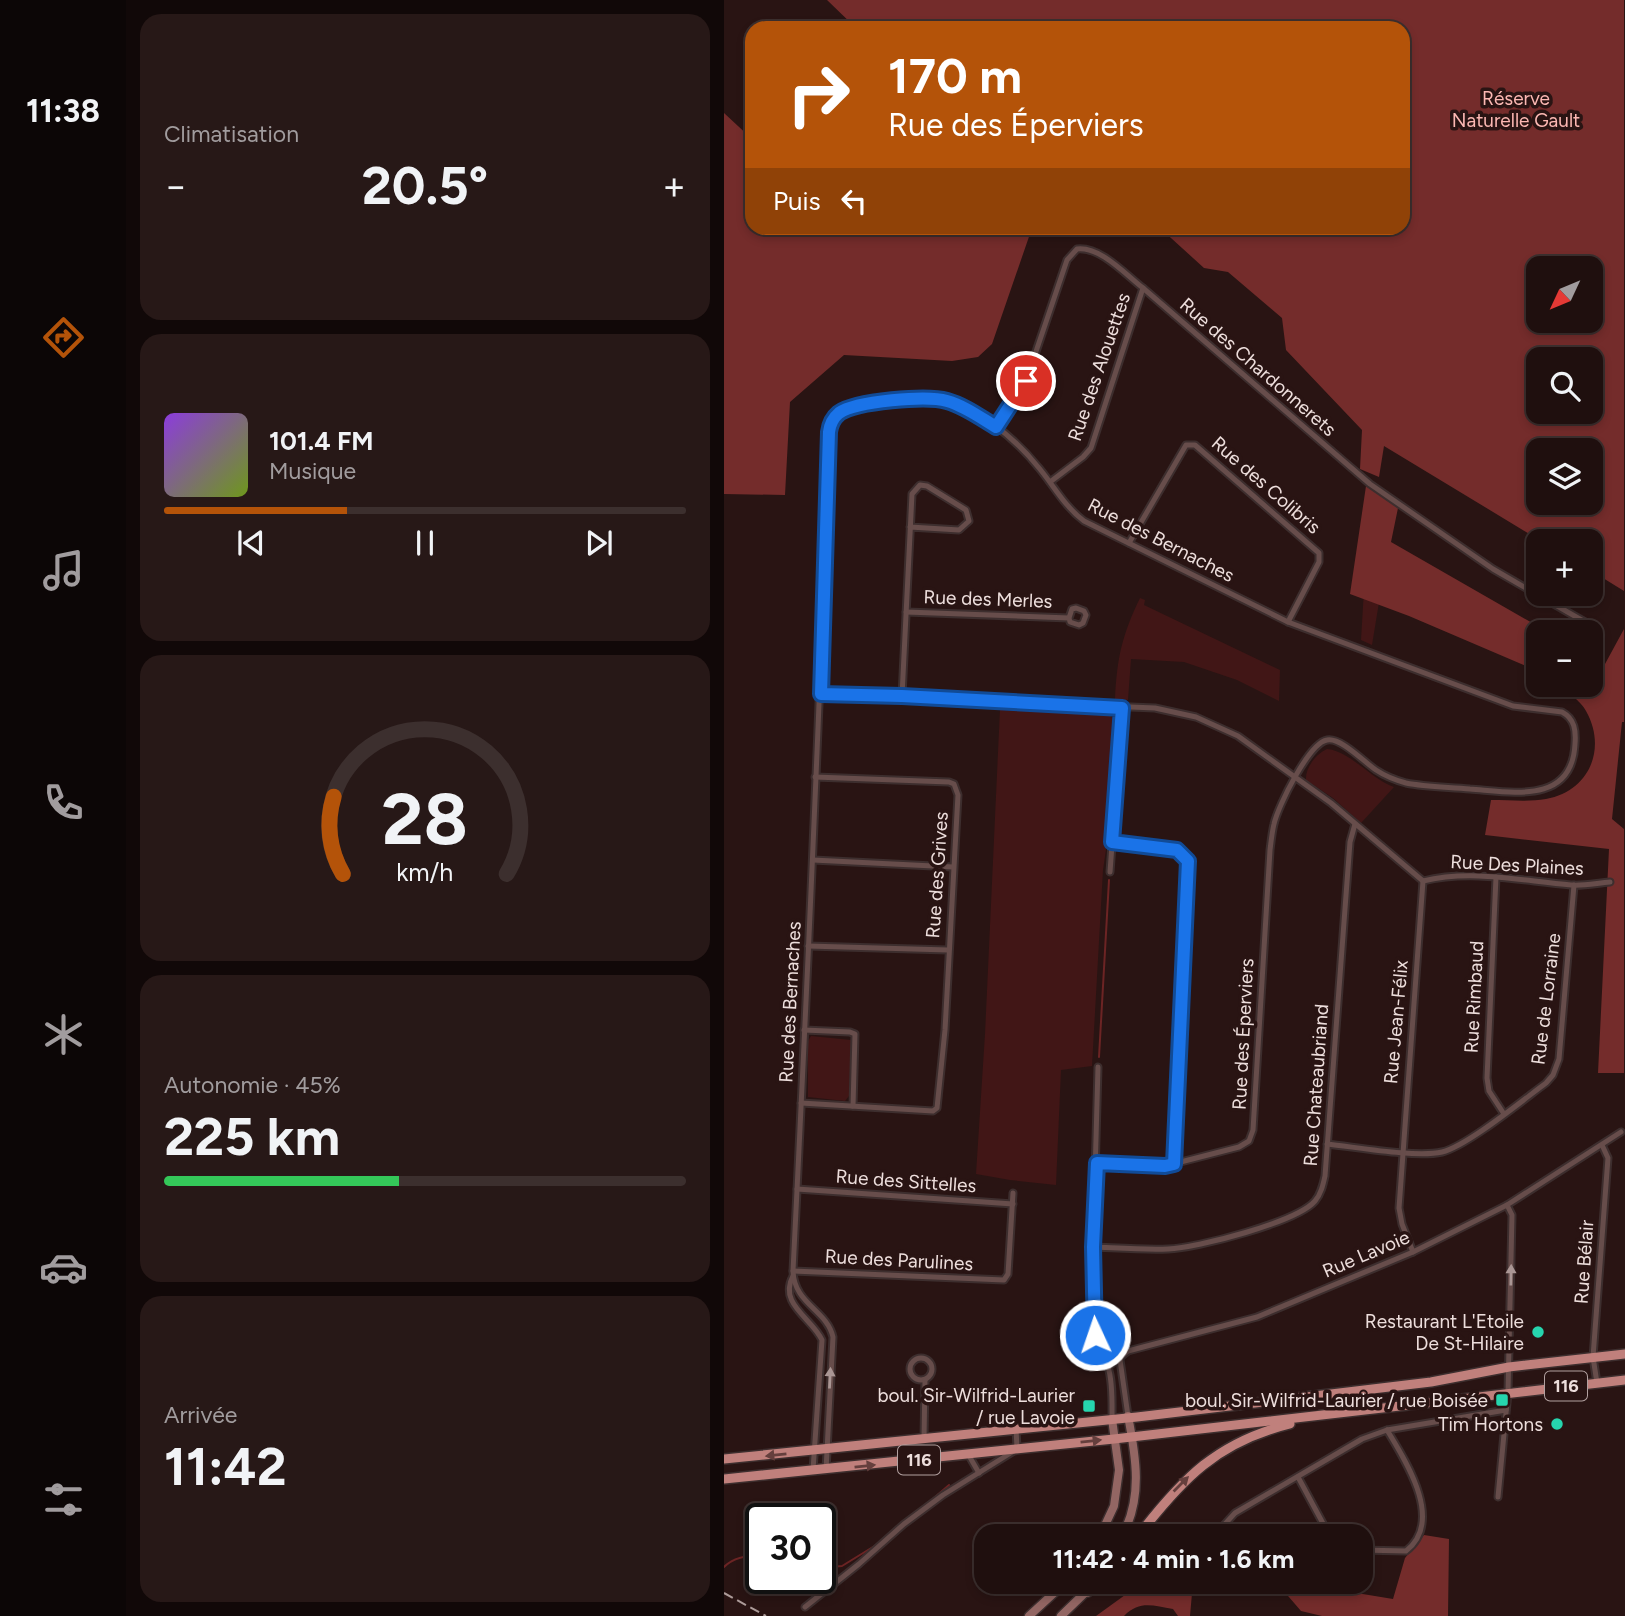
<!DOCTYPE html>
<html lang="fr">
<head>
<meta charset="utf-8">
<style>
  body { margin:0; font-family:Figtree,sans-serif; background:#271817; color:#f1f3f6; height:100vh; display:flex; flex-direction:column; font-size:26px; white-space:nowrap }
  * { box-sizing:border-box; margin:0 }
  p { font-size:23px; color:#a19c9e }
  .icon { flex:none; width:38px; height:38px; fill:none; stroke:currentColor; stroke-width:2; stroke-linecap:round; stroke-linejoin:round }
  .map { position:relative; flex:1; overflow:hidden }
  .sheet { display:flex; flex-direction:column; gap:14px; padding:14px; background:#110808; width:598px }
  .sheet>* { flex:none }
  .hud { position:absolute; left:21px; top:21px; width:665px; height:214px; border-radius:21px; box-shadow:0 4px 10px #0003,0 0 0 2px #3c2f2e; background:#b45309; color:#fff; overflow:hidden }
  .needle { width:46px; rotate:226deg }
  .fabs { position:absolute; left:802px; top:256px; display:grid; gap:14px }
  .fabs a { display:grid; place-items:center; width:77px; height:77px; border-radius:14px; background:#1f0f0e; box-shadow:0 4px 10px #0003,0 0 0 2px #3c2f2e; font-size:35px }
  .speed { position:absolute; left:21px; top:1503px; display:flex; gap:14px; font-size:35px; font-weight:700; text-align:center }
  .speed>* { display:grid; place-content:center; width:91px; height:91px; border-radius:50%; background:#1f0f0e; box-shadow:0 4px 10px #0003,0 0 0 2px #3c2f2e; line-height:1 }
  .speed .limit { border:4px solid #111; border-radius:10px; background:#fff; color:#111 }
  .pin { position:absolute; display:grid; place-items:center; width:60px; height:60px; color:#fff; margin:-30px; border:4px solid #fff; border-radius:50%; box-shadow:0 2px 7px #0007 }
  .me { position:absolute; width:77px; margin:-38px; rotate:357deg; stroke-linejoin:round; filter:drop-shadow(0 0 5px #0008) }
  .turn { display:flex; align-items:center; gap:24px; height:147px; padding:0 28px; font-size:32px }
  .turn .icon { width:91px; height:91px; stroke-width:2.5 }
  .turn b { display:block; font-size:49px; line-height:60px }
  .then { display:flex; align-items:center; height:66px; padding:0 28px; background:#0003; gap:14px; font-size:26px }
  .big { font-size:52px; font-weight:700; line-height:1.1 }
  .sheet .widget { flex:1; display:flex; flex-direction:column; justify-content:center; gap:10px; min-width:0; padding:0 24px; border-radius:21px; background:#271817 }
  .sheet .dial { align-items:center; gap:0 }
  .dial svg { height:182px; overflow:visible; fill:none; stroke:#3c2f2e; stroke-width:7; stroke-linecap:round; text-anchor:middle }
  .dial text { fill:#f1f3f6; stroke:none }
  .song { display:flex; align-items:center; gap:21px }
  .cover { width:84px; height:84px; border-radius:10px; background:linear-gradient(135deg,hsl(270 70% 55%),hsl(80 70% 35%)) }
  .played { height:7px; border-radius:4px; background:linear-gradient(90deg,#b45309 35%,#3c2f2e 35%) }
  .keys { display:flex; justify-content:space-around; direction:ltr }
  .heat { display:flex; justify-content:space-between; align-items:center; font-size:38px; direction:ltr }
  .charge { height:10px; border-radius:5px; background:linear-gradient(90deg,#34c759 45%,#3c2f2e 0) }
  .trip { position:absolute; left:250px; top:1524px; width:399px; height:70px; border-radius:21px; background:#1f0f0e; box-shadow:0 4px 10px #0003,0 0 0 2px #3c2f2e; font-weight:700; line-height:70px; text-align:center }
  main { display:flex; flex:1; min-height:0 }
  .tabs { display:flex; flex-direction:column; width:126px; justify-content:space-around; align-items:center; background:#0c0606; color:#a19c9e }
  .tabs .icon { width:49px; height:49px }
  .tabs .selected { color:#b45309 }
  .tabs b { font-size:32px; color:#f1f3f6 }
  .map>svg:first-child { display:block }
  .green { fill:#411616 }
  .forest { fill:#742c2b; fill-rule:evenodd }
  .lines { fill:none; stroke-linecap:round; stroke-linejoin:round }
  .stream { stroke:#6c2424; stroke-width:2 }
  .street-casing { stroke:#3d2e2e; stroke-width:9 }
  .secondary-casing { stroke:#3d2e2e; stroke-width:11 }
  .primary-casing { stroke:#3d2e2e; stroke-width:12 }
  .street { stroke:#674d4b; stroke-width:5 }
  .secondary { stroke:#936663; stroke-width:8 }
  .primary { stroke:#c0807c; stroke-width:9 }
  .rail { stroke:#ac9b99; stroke-width:2; stroke-dasharray:10 5; stroke-linecap:butt }
  .oneway { fill:#aa9694 }
  .oneway2 { fill:#653f3d }
  .route-casing { stroke:#114b97; stroke-width:18 }
  .route { stroke:#1a73e8; stroke-width:12 }
  .poi-dot { fill:#26d5ae; stroke:#291413; stroke-width:2.5 }
  .labels { text-anchor:middle; dominant-baseline:central; stroke-width:7; stroke-linejoin:round; paint-order:stroke }
  .shield { fill:#291413; stroke:#b2a1a0; stroke-width:2 }
  .shield-label { font-size:18px; font-weight:bold; fill:#eddedc }
  .park-label { font-size:19px; fill:#fcb8b3; stroke:#291413 }
  .street-label { font-size:19px; fill:#eddedc; stroke:#291413 }
  .poi-label { font-size:19px; fill:#eddedc; stroke:#291413; text-anchor:end }
</style>
</head>
<body>
<main>
<nav class="tabs">
<b>11:38</b>
<svg class="icon selected" aria-label="directions" viewBox="0 0 24 24"><path d="M12 3l9 9-9 9-9-9zM9 14v-3h6M13 9l2 2-2 2"/></svg>
<svg class="icon" aria-label="music" viewBox="0 0 24 24"><path d="M9 18V5l10-2v13"/><circle cx="6" cy="18" r="3"/><circle cx="16" cy="16" r="3"/></svg>
<svg class="icon" aria-label="phone" viewBox="0 0 24 24"><path d="M5 4h4l2 5-3 2q2 4 5 5l2-3 5 2v4C11 20 4 13 5 4z"/></svg>
<svg class="icon" aria-label="climate" viewBox="0 0 24 24"><path d="M12 3v18M4 7l16 10M4 17L20 7"/></svg>
<svg class="icon" aria-label="car" viewBox="0 0 24 24"><path d="M5 17H2v-5l4-1 3-4h7l3 4 3 1v5h-3M9 17h6M6 11h13"/><circle cx="7" cy="17" r="2"/><circle cx="17" cy="17" r="2"/></svg>
<svg class="icon" aria-label="filters" viewBox="0 0 24 24"><path d="M4 7h16M4 17h16"/><circle cx="9" cy="7" r="2"/><circle cx="15" cy="17" r="2"/></svg>
</nav>
<section class="sheet">
<div class="widget"><p>Climatisation</p>
<div class="heat"><a>−</a><b class="big">20.5°</b><a>+</a></div>
</div>
<div class="widget">
<div class="song"><i class="cover"></i><div><b>101.4 FM</b><p>Musique</p></div></div>
<div class="played"></div>
<div class="keys"><svg class="icon" aria-label="previous" viewBox="0 0 24 24"><path d="M18 5L8 12l10 7zM5 5v14"/></svg><svg class="icon" aria-label="pause" viewBox="0 0 24 24"><path d="M8 5v14M16 5v14"/></svg><svg class="icon" aria-label="next" viewBox="0 0 24 24"><path d="M6 5l10 7-10 7zM19 5v14"/></svg></div>
</div>
<div class="widget dial"><svg viewBox="0 0 100 80">
<path d="M14 69A42 42 0 1 1 86 69"/>
<path d="M14 69A42 42 0 0 1 10 35" stroke="#b45309"/>
<text x="50" y="56" font-size="32" font-weight="700">28</text>
<text x="50" y="72" font-size="11">km/h</text>
</svg></div>
<div class="widget"><p>Autonomie · 45%</p><b class="big">225 km</b><div class="charge"></div></div>
<div class="widget"><p>Arrivée</p><b class="big">11:42</b></div>
</section>
<div class="map">
<svg width="901" height="1616" viewBox="0 0 901 1616">
  <rect width="100%" height="100%" fill="#291413"/>
  <g class="green">
    <path d="M646,488L666,502L654,575L659,578L648,645L637,640Z"/>
    <path d="M416,598L421,600L420,605L556,670L555,701L513,680L460,662L407,659L404,700L391,699C393,658 398,635 416,598Z"/>
    <path d="M276,709L385,714L392,722L386,822L379,870L368,1066L337,1070L332,1185L286,1180L252,1174L261,1034Z"/>
    <path d="M603,749C626,751 647,779 670,787L637,823L609,798L582,780C581,768 592,754 603,749Z"/>
    <path d="M87,1036L127,1040L125,1096L121,1101L84,1097V1041Z"/>
  </g>
  <g class="forest">
    <path d="M103,0H900V591L866,570V541H817L660,446L655,477L636,469L638,430L562,350L558,318L504,272L480,268L436,228H679V28H132ZM814,268H866V320H814ZM814,359H866V411H814ZM814,450H866V502H814Z"/>
    <path d="M0,113L28,139V228H141L161,233L176,228H308L268,344L254,357L228,361L120,355L66,402L61,495L0,494Z"/>
    <path d="M642,486L674,508L667,542L824,632H814V671L685,616L626,594Z"/>
    <path d="M900,629V722H898L888,819L900,829V1073H874L885,849L761,835L767,800C785,800 805,802 822,799C866,791 883,748 862,711C857,701 843,692 835,684H866V656L881,664Z"/>
    <path d="M700,1535L725,1539L724,1616H598L577,1611L552,1582H566L669,1599L681,1558Z"/>
    <path d="M419,1582H469L466,1616H454L449,1609C429,1606 416,1600 400,1616H372Z"/>
  </g>
  <g class="lines">
    <g class="stream">
      <path d="M375,1057L385,880"/>
      <path d="M204,1503L225,1485"/>
      <path d="M96,1562L107,1567L118,1566L157,1542"/>
      <path d="M0,1567C10,1557 24,1555 37,1555"/>
    </g>
    <g class="street-casing">
      <g id="street">
        <path d="M272,427L302,381L343,260L353,249C376,246 401,274 419,288L646,484L769,569L861,622"/>
        <path d="M326,482L359,457L367,448L419,288"/>
        <path d="M405,543L462,445H471L595,553V562L564,622"/>
        <path d="M182,612L345,618L346,622L355,625L359,623L362,615L360,611L352,608L348,609L345,618"/>
        <path d="M97,694L431,708L472,717L514,736L607,803L699,881"/>
        <path d="M178,696L188,494L196,485L203,486L242,510L245,521L235,530L186,527"/>
        <path d="M388,842L453,850L464,861L450,1164"/>
        <path d="M89,860L229,867"/>
        <path d="M386,872L398,708"/>
        <path d="M772,877L763,1078L765,1091L780,1114"/>
        <path d="M699,881C748,869 798,881 847,885C860,886 873,883 886,882"/>
        <path d="M84,946L224,950"/>
        <path d="M80,1030L126,1032L131,1034L129,1106"/>
        <path d="M374,1067L369,1247L370,1324C373,1348 380,1346 396,1360L404,1416"/>
        <path d="M77,1103L209,1111L213,1108L221,1030L234,795L230,784L225,782L91,777"/>
        <path d="M603,1144C632,1147 692,1158 718,1152C743,1146 799,1100 822,1083L829,1075L835,1059L850,885"/>
        <path d="M73,1189L289,1204"/>
        <path d="M369,1247C394,1248 420,1250 444,1249C473,1248 573,1222 591,1201C597,1194 599,1185 601,1176L626,842L631,824"/>
        <path d="M689,1252L678,1224L675,1208L699,881"/>
        <path d="M69,1271L280,1280L284,1274L289,1193"/>
        <path d="M69,1276C54,1304 88,1318 98,1340L89,1470"/>
        <path d="M370,1324C355,1355 376,1348 384,1367C389,1382 388,1403 388,1419"/>
        <circle cx="197" cy="1369" r="11"/>
        <path d="M384,1367L404,1351L533,1317L689,1252L783,1205L897,1132"/>
        <path d="M873,1383L869,1357L884,1158L878,1145"/>
        <path d="M200,1438L201,1380"/>
        <path d="M244,1454L255,1473"/>
        <path d="M102,1470L109,1337C103,1310 70,1304 69,1271C83,991 96,712 105,432C109,410 127,408 146,405C167,401 188,396 210,399C250,403 291,438 315,468C330,486 341,507 360,521L564,622L789,706L838,712C851,719 852,731 851,744C848,805 788,792 746,789C725,787 702,787 682,783C671,780 661,776 652,770C641,763 617,737 603,740C585,743 554,806 550,824C548,832 547,842 546,850L529,1130L525,1141L515,1147L441,1166L373,1163"/>
        <path d="M574,1477L602,1529L609,1536"/>
        <path d="M774,1497L784,1392L788,1215L783,1205"/>
        <path d="M498,1536L500,1525L511,1513L638,1439L663,1430L782,1410"/>
        <path d="M637,1550L682,1551C721,1521 681,1460 663,1430"/>
        <path d="M81,1607L135,1564L180,1524L219,1495L293,1449L292,1428"/>
      </g>
    </g>
    <g class="secondary-casing">
      <g id="secondary">
        <path d="M376,1536L390,1506L395,1470L388,1419"/>
        <path d="M398,1536C419,1498 412,1457 404,1416"/>
        <path d="M305,1616L342,1582"/>
        <path d="M337,1616L367,1587"/>
      </g>
    </g>
    <g class="primary-casing">
      <g id="primary">
        <path d="M0,1459L413,1417L707,1382L785,1367L901,1354"/>
        <path d="M0,1479L390,1439L901,1380"/>
        <path d="M414,1536C458,1479 493,1442 566,1424"/>
        <path d="M364,1592L376,1582"/>
      </g>
    </g>
    <use href="#street" class="street"/>
    <use href="#secondary" class="secondary"/>
    <use href="#primary" class="primary"/>
    <path class="rail" d="M0,1593L42,1616"/>
  </g>
  <defs><path id="oneway-solid" d="M-6-.8H1V-3.2L6.5 0L1 3.2V.8H-6Z" transform="scale(1.75)"/></defs>
  <g class="oneway">
    <use href="#oneway-solid" transform="translate(787 1275) rotate(-89)"/>
    <use href="#oneway-solid" transform="translate(106 1378) rotate(-87)"/>
  </g>
  <g class="oneway2">
    <use href="#oneway-solid" transform="translate(367 1441) rotate(-6)"/>
    <use href="#oneway-solid" transform="translate(52 1455) rotate(174)"/>
    <use href="#oneway-solid" transform="translate(141 1466) rotate(-6)"/>
    <use href="#oneway-solid" transform="translate(457 1484) rotate(-45)"/>
  </g>
  <g class="lines">
    <g class="route-casing">
      <path id="route" d="M302,381L272,427C257,418 241,406 223,401C203,395 132,401 115,413C109,418 106,424 105,432L97,694L178,696L398,708L388,842L453,850L464,861L450,1164L441,1166L373,1163L369,1247L371,1335"/>
    </g>
    <use href="#route" class="route"/>
  </g>
  <g class="poi-dot">
    <circle cx="814" cy="1332" r="7"/>
    <rect x="771" y="1393" width="14" height="14" rx="3.5"/>
    <rect x="358" y="1399" width="14" height="14" rx="3.5"/>
    <circle cx="833" cy="1424" r="7"/>
  </g>
  <g class="labels">
    <g class="shield">
      <rect x="821" y="1371.5" width="42" height="29" rx="5"/>
      <rect x="174" y="1445.5" width="42" height="29" rx="5"/>
    </g>
    <g class="shield-label">
      <text x="842" y="1386">116</text>
      <text x="195" y="1460">116</text>
    </g>
    <g class="park-label">
      <text x="792" y="98">Réserve<tspan x="792" dy="22">Naturelle Gault</tspan></text>
    </g>
    <g class="street-label">
      <text transform="translate(375 367) rotate(-71)">Rue des Alouettes</text>
      <text transform="translate(534 367) rotate(41)">Rue des Chardonnerets</text>
      <text transform="translate(542 485) rotate(41)">Rue des Colibris</text>
      <text transform="translate(437 540) rotate(27)">Rue des Bernaches</text>
      <text transform="translate(264 599) rotate(2)">Rue des Merles</text>
      <text transform="translate(793 865) rotate(3)">Rue Des Plaines</text>
      <text transform="translate(213 875) rotate(-86)">Rue des Grives</text>
      <text transform="translate(750 997) rotate(-87)">Rue Rimbaud</text>
      <text transform="translate(822 999) rotate(-83)">Rue de Lorraine</text>
      <text transform="translate(66 1002) rotate(-87)">Rue des Bernaches</text>
      <text transform="translate(672 1022) rotate(-85)">Rue Jean-Félix</text>
      <text transform="translate(519 1034) rotate(-87)">Rue des Éperviers</text>
      <text transform="translate(592 1085) rotate(-86)">Rue Chateaubriand</text>
      <text transform="translate(182 1181) rotate(4)">Rue des Sittelles</text>
      <text transform="translate(642 1254) rotate(-23)">Rue Lavoie</text>
      <text transform="translate(175 1260) rotate(3)">Rue des Parulines</text>
      <text transform="translate(860 1262) rotate(-86)">Rue Bélair</text>
    </g>
    <g class="poi-label">
      <text x="800" y="1321">Restaurant L'Etoile<tspan x="800" dy="22">De St-Hilaire</tspan></text>
      <text x="351" y="1395">boul. Sir-Wilfrid-Laurier<tspan x="351" dy="22">/ rue Lavoie</tspan></text>
      <text x="764" y="1400">boul. Sir-Wilfrid-Laurier / rue Boisée</text>
      <text x="819" y="1424">Tim Hortons</text>
    </g>
  </g>
</svg>
<div class="fabs">
<a><svg class="needle" viewBox="-14 -14 28 28"><path d="M0-13l5 13h-10z" fill="#e53935"/><path d="M0 13l5-13h-10z" fill="#a19c9e"/></svg></a>
<a><svg class="icon" aria-label="search" viewBox="0 0 24 24"><circle cx="10" cy="10" r="6"/><path d="M15 15l6 6"/></svg></a>
<a><svg class="icon" aria-label="layers" viewBox="0 0 24 24"><path d="M12 4l9 5-9 5-9-5zM3 14l9 5 9-5"/></svg></a>
<a>+</a>
<a>−</a>
</div>
<div class="speed"><div class="limit">30</div></div>
<div class="pin" style="left:302px;top:381px;background:#d93025"><svg class="icon" aria-label="arrive" viewBox="0 0 24 24"><path d="M6 21V4h12l-3 4 3 4H6"/></svg></div>
<svg class="me" style="left:371px;top:1335px" viewBox="-20 -20 40 40"><circle r="17" fill="#1a73e8" stroke="#fff" stroke-width="3"/><path d="M0-11L8 9 0 5-8 9z" fill="#fff"/></svg>
<div class="trip">11:42 · 4 min · 1.6 km</div>
<div class="hud">
<div class="turn"><svg class="icon" aria-label="right" viewBox="0 0 24 24"><path d="M7 20v-9h11M14 6l5 5-5 5"/></svg><div><b>170 m</b>Rue des Éperviers</div></div>
<div class="then">Puis<svg class="icon" aria-label="left" viewBox="0 0 24 24"><path d="M17 20v-9H6M10 6l-5 5 5 5"/></svg></div>
</div>
</div>
</main>
</body>
</html>
